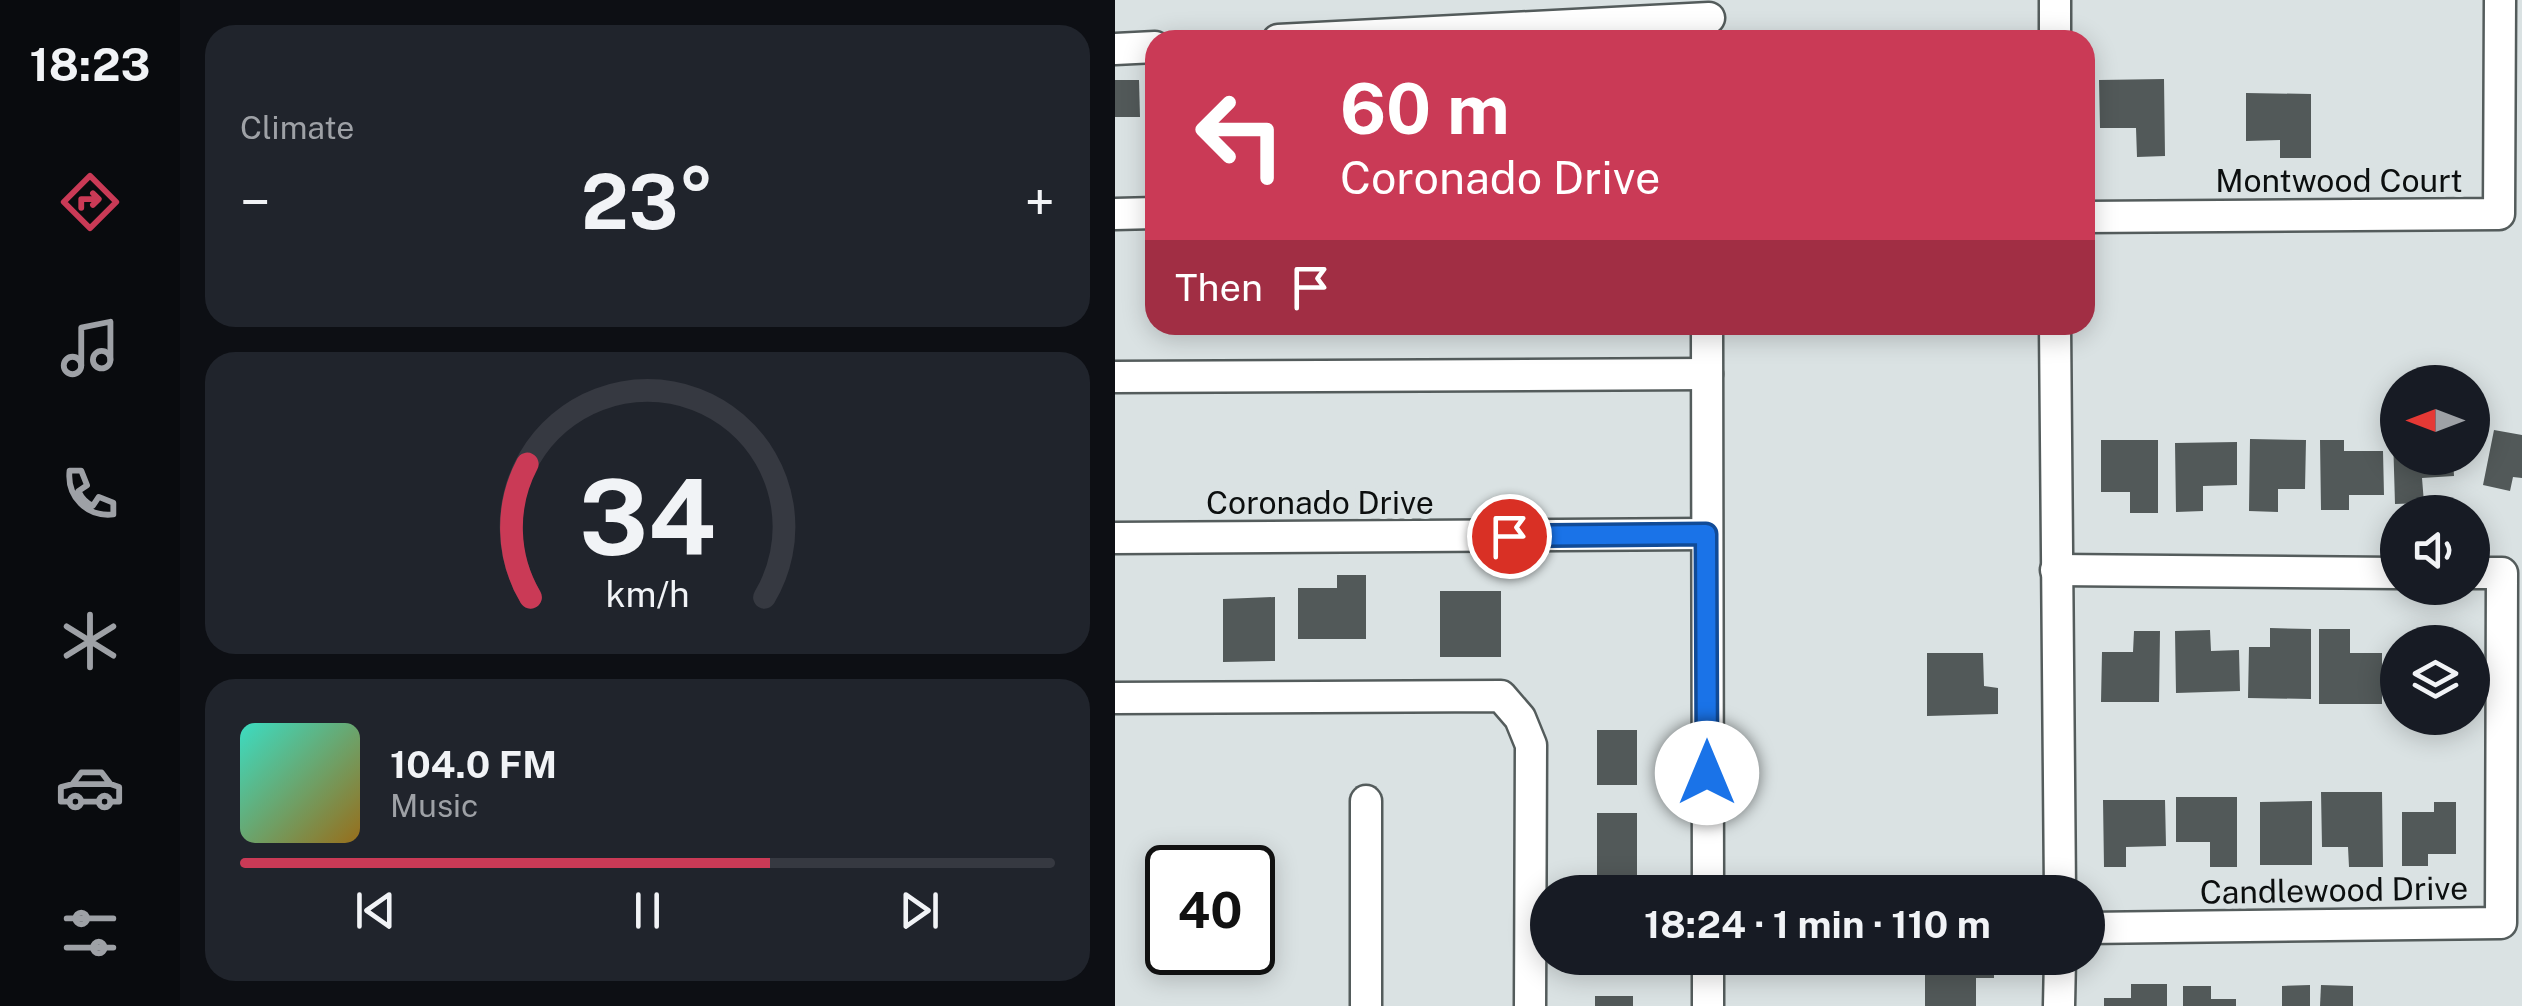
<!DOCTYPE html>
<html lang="en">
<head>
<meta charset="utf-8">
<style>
  body { margin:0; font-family:"Public Sans",sans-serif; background:#20242c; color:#f1f3f6; height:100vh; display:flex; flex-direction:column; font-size:38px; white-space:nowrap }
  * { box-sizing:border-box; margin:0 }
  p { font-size:32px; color:#9ea1a6 }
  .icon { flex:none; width:55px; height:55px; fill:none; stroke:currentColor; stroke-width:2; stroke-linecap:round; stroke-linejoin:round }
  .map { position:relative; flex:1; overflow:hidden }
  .details { display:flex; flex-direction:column; gap:25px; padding:25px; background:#0d0f14; width:935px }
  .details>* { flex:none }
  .banner { position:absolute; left:30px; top:30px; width:950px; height:305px; border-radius:30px; box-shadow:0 5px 25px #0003; background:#ca3a56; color:#fff; overflow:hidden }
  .needle { width:65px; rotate:270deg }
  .buttons { position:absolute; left:1265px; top:365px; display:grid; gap:20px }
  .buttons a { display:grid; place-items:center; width:110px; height:110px; border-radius:50%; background:#171b24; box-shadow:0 5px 25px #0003; font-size:50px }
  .speed { position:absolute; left:30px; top:845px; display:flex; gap:20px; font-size:50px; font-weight:700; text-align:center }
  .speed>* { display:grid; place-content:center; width:130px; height:130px; border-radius:50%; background:#171b24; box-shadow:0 5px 25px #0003; line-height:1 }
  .speed .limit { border:5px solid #111; border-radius:15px; background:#fff; color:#111 }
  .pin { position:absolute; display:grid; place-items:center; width:85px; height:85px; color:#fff; margin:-42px; border:5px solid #fff; border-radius:50%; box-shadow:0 2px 10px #0007 }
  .me { position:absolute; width:110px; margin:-55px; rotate:0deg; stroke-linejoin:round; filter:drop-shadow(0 0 8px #0008) }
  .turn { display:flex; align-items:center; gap:35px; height:210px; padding:0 30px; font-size:45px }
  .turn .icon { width:130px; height:130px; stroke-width:2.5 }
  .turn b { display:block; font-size:70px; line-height:85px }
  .then { display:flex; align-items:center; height:95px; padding:0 30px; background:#0003; gap:20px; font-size:38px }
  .big { font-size:75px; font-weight:700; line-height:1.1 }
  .details .widget { flex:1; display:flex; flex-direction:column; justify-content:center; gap:15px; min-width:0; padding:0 35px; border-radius:30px; background:#20242c }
  .details .dial { align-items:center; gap:0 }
  .dial svg { height:260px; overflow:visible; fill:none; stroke:#363941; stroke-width:7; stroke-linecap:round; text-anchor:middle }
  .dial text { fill:#f1f3f6; stroke:none }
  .song { display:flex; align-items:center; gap:30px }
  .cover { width:120px; height:120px; border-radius:15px; background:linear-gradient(135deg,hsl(170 70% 55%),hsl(40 70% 35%)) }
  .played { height:10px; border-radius:5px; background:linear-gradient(90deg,#ca3a56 65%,#363941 65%) }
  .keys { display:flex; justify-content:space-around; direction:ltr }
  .heat { display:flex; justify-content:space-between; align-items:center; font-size:55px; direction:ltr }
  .trip { position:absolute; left:415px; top:875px; width:575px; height:100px; border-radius:50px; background:#171b24; box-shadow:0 5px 25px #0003; font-weight:700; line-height:100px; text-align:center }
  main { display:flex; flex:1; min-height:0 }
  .tabs { display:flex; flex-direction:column; width:180px; justify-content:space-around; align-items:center; background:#090b0e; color:#9ea1a6 }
  .tabs .icon { width:70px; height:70px }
  .tabs .active { color:#ca3a56 }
  .tabs b { font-size:45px; color:#f1f3f6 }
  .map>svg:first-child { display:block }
  .building { fill:#525959 }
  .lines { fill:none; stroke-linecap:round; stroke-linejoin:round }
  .minor-casing { stroke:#545c5c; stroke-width:35 }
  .minor { stroke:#fff; stroke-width:30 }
  .route-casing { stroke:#114b97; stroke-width:25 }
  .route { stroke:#1a73e8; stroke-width:18 }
  .labels { text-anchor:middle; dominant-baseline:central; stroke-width:10; stroke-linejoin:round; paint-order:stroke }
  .street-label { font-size:32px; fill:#0c0f0f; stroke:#dae2e3 }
</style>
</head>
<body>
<main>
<nav class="tabs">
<b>18:23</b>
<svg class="icon active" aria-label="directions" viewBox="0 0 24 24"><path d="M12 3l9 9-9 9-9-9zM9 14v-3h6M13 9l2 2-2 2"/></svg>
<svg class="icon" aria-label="music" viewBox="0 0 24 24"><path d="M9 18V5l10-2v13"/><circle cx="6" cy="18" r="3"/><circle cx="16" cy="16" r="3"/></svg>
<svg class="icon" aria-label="phone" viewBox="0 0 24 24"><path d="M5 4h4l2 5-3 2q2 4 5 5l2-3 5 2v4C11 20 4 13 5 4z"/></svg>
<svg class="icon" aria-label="climate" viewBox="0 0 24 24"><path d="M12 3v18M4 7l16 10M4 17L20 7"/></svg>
<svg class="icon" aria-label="car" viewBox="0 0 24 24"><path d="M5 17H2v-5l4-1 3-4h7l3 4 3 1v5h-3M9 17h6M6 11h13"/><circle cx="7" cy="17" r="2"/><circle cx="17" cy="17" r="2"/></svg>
<svg class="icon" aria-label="filters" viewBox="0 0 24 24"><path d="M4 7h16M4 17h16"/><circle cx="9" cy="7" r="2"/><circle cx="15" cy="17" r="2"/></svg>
</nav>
<section class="details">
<div class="widget"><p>Climate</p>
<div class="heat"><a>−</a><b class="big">23°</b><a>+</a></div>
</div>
<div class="widget dial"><svg viewBox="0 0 100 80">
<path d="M14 69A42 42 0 1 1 86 69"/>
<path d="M14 69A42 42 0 0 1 13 28" stroke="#ca3a56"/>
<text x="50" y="56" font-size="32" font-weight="700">34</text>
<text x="50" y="72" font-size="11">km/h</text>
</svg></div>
<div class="widget">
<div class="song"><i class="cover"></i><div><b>104.0 FM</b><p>Music</p></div></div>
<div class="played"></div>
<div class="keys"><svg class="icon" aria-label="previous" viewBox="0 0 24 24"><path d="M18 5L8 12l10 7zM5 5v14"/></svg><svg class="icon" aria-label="pause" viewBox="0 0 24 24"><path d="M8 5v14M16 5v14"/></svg><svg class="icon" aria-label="next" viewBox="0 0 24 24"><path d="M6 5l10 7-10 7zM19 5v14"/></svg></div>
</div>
</section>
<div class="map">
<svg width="1407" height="1006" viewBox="0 0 1407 1006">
  <rect width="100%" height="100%" fill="#dae2e3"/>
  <g class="building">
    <path d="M1049,79L1050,156L1022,157L1021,128H985L984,80Z"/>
    <path d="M0,80H24L25,117H0Z"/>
    <path d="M1131,93L1196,94V158H1165V140L1131,141Z"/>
    <path d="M1379,430L1407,435V478L1398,477L1395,491L1368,485Z"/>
    <path d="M1282,435V458H1338L1339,476L1307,478L1309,503L1280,504L1278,436Z"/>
    <path d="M1135,439L1191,440L1190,489H1163V512L1134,511Z"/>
    <path d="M986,440H1043V513H1015V492H986Z"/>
    <path d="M1205,440H1229V451H1268L1269,495H1234V510H1206Z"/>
    <path d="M1122,442V485L1088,486V511L1061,512L1060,443Z"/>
    <path d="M222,575H251V639H183V588H222Z"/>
    <rect x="325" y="591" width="61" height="66"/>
    <path d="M160,597V661L108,662V599Z"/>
    <path d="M1155,628L1196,629V699L1133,698L1134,647H1155Z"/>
    <path d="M1204,629H1235V653H1267V704H1204Z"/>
    <path d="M1095,630L1096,651L1124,650L1125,691L1061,693L1060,631Z"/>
    <path d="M1019,631H1045L1044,702H986L987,652H1018Z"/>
    <rect x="1306" y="631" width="34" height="11"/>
    <rect x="1278" y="651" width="4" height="37"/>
    <path d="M812,653H868L869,686L883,688V714L812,716Z"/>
    <rect x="482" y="730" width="40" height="55"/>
    <path d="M1206,792H1267L1268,867H1234L1233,847H1207Z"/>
    <path d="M1061,797H1122V867H1095V842H1061Z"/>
    <path d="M988,800H1050L1051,846L1011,847V867H989Z"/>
    <path d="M1197,801V865H1145V802Z"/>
    <path d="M1319,802H1341V854H1313V866H1287V812H1319Z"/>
    <rect x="482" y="813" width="40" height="66"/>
    <rect x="481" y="958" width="41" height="14"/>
    <path d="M810,958H879V978H861V1006H810Z"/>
    <path d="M1016,984H1052V1006H989V998H1016Z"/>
    <path d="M1195,985V1006H1167V986Z"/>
    <path d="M1206,985L1238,986V1006H1205Z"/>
    <path d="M1068,986H1096V999H1121V1006H1068Z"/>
    <rect x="480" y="996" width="38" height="10"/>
  </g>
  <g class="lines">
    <g class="minor-casing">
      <g id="minor">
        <path d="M940,0V40"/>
        <path d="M163,40L594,18"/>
        <path d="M0,49L40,47"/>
        <path d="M0,214L40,213"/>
        <path d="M970,217L1384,214L1385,0"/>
        <path d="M592,325L593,892"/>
        <path d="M940,325L945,892"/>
        <path d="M0,377L592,374"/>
        <path d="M0,538L591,534"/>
        <path d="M941,570L1282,573"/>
        <path d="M0,698L386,696L405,718L416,745L415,1006"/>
        <path d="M251,801V1006"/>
        <path d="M972,928L1386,923L1387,573H1358"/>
        <path d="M593,958V1006"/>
        <path d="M944,1006L945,958"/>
      </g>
    </g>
    <use href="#minor" class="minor"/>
  </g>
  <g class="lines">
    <g class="route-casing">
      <path id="route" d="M394,536L591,534L592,773"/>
    </g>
    <use href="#route" class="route"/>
  </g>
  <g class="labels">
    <g class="street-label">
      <text x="1224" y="180">Montwood Court</text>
      <text x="205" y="502">Coronado Drive</text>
      <text transform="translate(1219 890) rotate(-1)">Candlewood Drive</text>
    </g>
  </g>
</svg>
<div class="buttons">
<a><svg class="needle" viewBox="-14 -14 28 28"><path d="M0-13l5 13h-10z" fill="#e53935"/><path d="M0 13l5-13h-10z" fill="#9ea1a6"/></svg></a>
<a><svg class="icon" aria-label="sound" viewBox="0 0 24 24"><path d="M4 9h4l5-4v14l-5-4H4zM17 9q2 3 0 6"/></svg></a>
<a><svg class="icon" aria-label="layers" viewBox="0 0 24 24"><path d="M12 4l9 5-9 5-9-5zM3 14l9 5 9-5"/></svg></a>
</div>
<div class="speed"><div class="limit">40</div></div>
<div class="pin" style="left:394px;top:536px;background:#d93025"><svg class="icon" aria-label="arrive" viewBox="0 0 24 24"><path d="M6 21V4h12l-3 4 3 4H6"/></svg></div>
<svg class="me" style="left:592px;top:773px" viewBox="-20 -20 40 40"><circle r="19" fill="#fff"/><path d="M0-13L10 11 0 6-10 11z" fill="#1a73e8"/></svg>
<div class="trip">18:24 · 1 min · 110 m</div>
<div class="banner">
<div class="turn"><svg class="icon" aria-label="left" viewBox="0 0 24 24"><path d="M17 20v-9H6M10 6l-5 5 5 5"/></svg><div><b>60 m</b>Coronado Drive</div></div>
<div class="then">Then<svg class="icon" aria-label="arrive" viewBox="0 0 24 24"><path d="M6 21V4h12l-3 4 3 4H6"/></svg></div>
</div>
</div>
</main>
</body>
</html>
